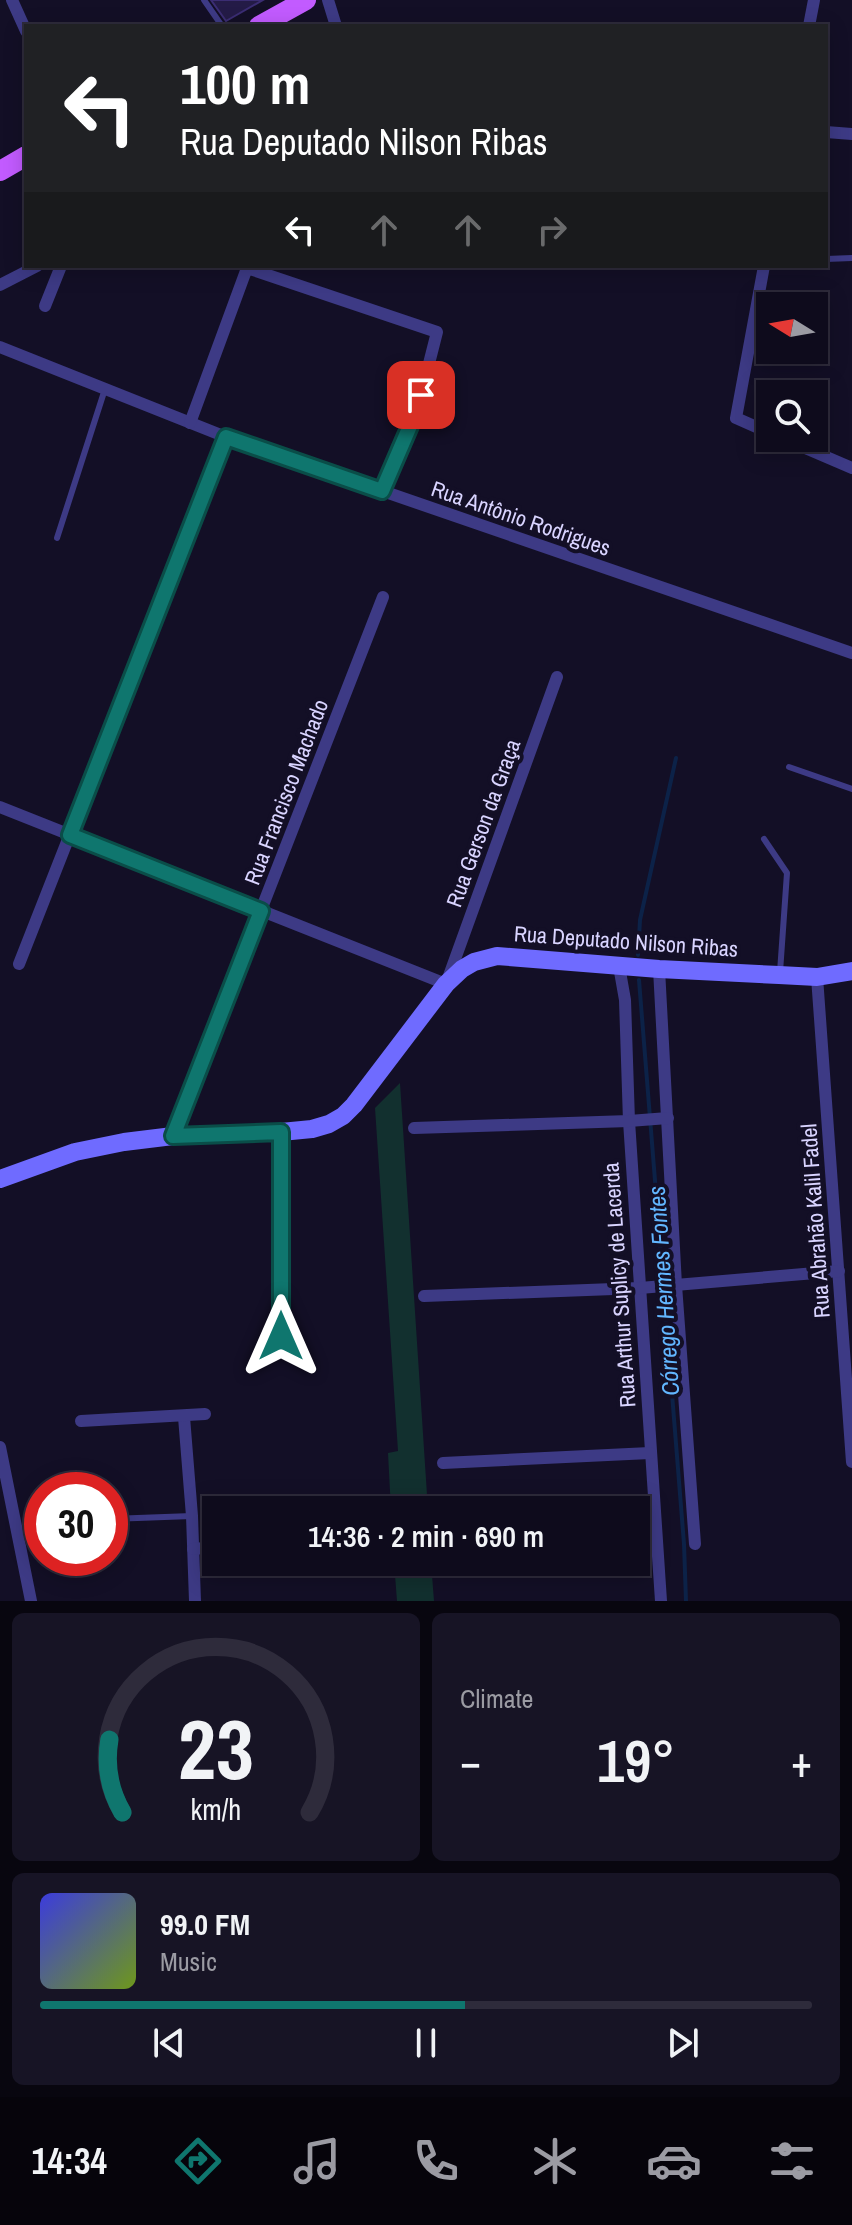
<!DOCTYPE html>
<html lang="en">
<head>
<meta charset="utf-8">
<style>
  body { margin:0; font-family:"Archivo Narrow",sans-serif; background:#171425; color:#f1f3f6; height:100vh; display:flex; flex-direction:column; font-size:30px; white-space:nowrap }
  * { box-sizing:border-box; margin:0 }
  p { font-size:26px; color:#9b9ba3 }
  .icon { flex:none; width:44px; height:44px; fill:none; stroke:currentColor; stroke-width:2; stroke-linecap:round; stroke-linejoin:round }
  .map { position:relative; height:1601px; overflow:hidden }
  .panel { display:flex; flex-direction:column; gap:12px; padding:12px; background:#08060f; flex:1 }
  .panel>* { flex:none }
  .top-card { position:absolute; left:24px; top:24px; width:804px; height:244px; border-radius:0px; box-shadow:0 4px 20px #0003,0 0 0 2px #2e2b3b; background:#202124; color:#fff; overflow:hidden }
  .needle { width:52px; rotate:281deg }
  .controls { position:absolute; left:756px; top:292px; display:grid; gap:16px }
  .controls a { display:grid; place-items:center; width:72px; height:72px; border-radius:0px; background:#0e0b1c; box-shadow:0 4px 20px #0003,0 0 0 2px #2e2b3b; font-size:40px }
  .speed { position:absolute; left:24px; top:1472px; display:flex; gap:16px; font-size:40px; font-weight:700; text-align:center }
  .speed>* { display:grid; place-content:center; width:104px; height:104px; border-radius:50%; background:#0e0b1c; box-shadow:0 4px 20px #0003,0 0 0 2px #2e2b3b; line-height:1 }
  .speed .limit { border:12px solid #d22; background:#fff; color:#111 }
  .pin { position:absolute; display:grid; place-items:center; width:68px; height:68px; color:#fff; margin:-34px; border-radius:16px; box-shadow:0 4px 12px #0006 }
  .me { position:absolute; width:88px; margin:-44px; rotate:0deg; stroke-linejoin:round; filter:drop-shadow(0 0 6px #0008) }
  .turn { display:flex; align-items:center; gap:28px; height:168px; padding:0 24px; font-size:36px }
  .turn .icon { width:104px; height:104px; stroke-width:2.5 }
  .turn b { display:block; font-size:56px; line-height:68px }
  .lanes { display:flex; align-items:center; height:76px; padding:0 24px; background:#0003; justify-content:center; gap:40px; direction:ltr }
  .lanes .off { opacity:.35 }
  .big { font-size:60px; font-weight:600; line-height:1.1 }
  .panel .widget { flex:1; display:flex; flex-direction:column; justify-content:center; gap:12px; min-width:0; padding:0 28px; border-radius:12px; background:#171425 }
  .panel .dial { align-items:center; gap:0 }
  .dial svg { height:208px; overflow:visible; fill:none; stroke:#2e2b3b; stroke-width:7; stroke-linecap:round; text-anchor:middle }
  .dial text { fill:#f1f3f6; stroke:none }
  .song { display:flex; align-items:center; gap:24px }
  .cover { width:96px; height:96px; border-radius:12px; background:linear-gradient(135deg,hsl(240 70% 55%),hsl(80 70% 35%)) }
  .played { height:8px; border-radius:4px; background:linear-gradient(90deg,#0f766e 55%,#2e2b3b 55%) }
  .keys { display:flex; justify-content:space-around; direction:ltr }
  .heat { display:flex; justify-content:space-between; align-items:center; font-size:44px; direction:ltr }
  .panel .tiles { flex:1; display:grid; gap:12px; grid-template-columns:1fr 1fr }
  .widget:last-child { grid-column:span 2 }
  .trip { position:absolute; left:202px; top:1496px; width:448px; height:80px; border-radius:0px; background:#0e0b1c; box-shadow:0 4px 20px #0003,0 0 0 2px #2e2b3b; font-weight:600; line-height:80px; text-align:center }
  .dock { display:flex; height:128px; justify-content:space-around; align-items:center; background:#06040b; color:#9b9ba3 }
  .dock .icon { width:56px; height:56px }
  .dock .selected { color:#0f766e }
  .dock b { font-size:36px; color:#f1f3f6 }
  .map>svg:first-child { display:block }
  .green { fill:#12302f }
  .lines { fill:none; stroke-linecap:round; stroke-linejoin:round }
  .stream { stroke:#0c2248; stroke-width:4 }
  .building { fill:#241b47; stroke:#3b2d73; stroke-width:2 }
  .lane { stroke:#3d3a85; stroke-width:6 }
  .street { stroke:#3d3a85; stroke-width:12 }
  .secondary { stroke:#6f6bff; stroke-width:18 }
  .primary { stroke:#c25bff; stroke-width:20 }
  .route-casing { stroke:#0a4d48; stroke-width:20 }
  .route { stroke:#0f766e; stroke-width:14 }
  .labels { text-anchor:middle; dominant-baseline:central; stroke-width:8; stroke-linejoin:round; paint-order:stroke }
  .street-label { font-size:22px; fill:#d9d4ff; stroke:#130f26 }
  .water-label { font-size:24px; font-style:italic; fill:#62b6ff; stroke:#130f26 }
</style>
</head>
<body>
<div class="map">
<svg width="852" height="1601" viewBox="0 0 852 1601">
  <rect width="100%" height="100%" fill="#130f26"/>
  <g class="green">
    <path d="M400,1083L428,1510H391L388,1453L398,1451L375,1108Z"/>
    <path d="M394,1562H431L434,1601H397Z"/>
  </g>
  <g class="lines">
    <g class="stream">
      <path d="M638,955L640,920L676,758"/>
      <path d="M639,980L684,1544L686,1601"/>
    </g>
  </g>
  <path class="building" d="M211,0H263L226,21Z"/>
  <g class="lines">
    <g class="lane">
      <path d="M204,0L222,26"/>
      <path d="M826,259L852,258"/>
      <path d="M57,538L105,389"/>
      <path d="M789,767L852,789"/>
      <path d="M764,839L787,873L780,972"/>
      <path d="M110,1519L192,1516"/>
    </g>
    <g class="street">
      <path d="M12,0L26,31"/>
      <path d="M328,0L336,26"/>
      <path d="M809,26L814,0"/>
      <path d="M826,132L852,134"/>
      <path d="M764,266L736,418L770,433"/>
      <path d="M0,285L37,266"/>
      <path d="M45,306L61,266"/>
      <path d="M0,347L226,437L852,653"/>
      <path d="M190,423L247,268L437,332L419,403L382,491"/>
      <path d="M782,438L852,468"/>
      <path d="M0,807L446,984L557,677"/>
      <path d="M19,964L226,437"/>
      <path d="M619,966L625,1000L629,1121L661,1601"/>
      <path d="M659,969L676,1285L695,1544"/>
      <path d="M817,977L852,1462"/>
      <path d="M414,1128L629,1121L668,1118"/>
      <path d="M173,1136L383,597"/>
      <path d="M424,1296L640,1288L839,1271"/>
      <path d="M281,1336V1132"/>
      <path d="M184,1417L192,1516L195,1601"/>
      <path d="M81,1421L205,1414"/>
      <path d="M0,1447L31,1601"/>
      <path d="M443,1463L650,1453"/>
      <path d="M193,1549L216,1547"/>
    </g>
    <path class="secondary" d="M0,1179L75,1152L124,1142L173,1136L281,1132L312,1129L329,1124L343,1116L354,1105L446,984L462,969L474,962L497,956L659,969L779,975L817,977L852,971"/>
    <g class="primary">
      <path d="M259,26L306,0"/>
      <path d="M0,171L26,156"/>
    </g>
  </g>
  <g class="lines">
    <g class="route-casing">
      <path id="route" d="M281,1336V1132L173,1136L261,911L70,835L226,437L382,491L416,412L421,395"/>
    </g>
    <use href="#route" class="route"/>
  </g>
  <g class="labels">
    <g class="street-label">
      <text transform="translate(521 518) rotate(19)">Rua Antônio Rodrigues</text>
      <text transform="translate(286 792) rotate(-69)">Rua Francisco Machado</text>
      <text transform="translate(483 823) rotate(-70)">Rua Gerson da Graça</text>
      <text transform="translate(626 941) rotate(4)">Rua Deputado Nilson Ribas</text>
      <text transform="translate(815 1221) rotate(-94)">Rua Abrahão Kalil Fadel</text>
      <text transform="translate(619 1285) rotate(-94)">Rua Arthur Suplicy de Lacerda</text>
    </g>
    <g class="water-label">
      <text transform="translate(663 1291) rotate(-94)">Córrego Hermes Fontes</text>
    </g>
  </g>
</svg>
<div class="controls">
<a><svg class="needle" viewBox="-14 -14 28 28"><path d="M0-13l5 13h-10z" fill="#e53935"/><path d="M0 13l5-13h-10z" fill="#9b9ba3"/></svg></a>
<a><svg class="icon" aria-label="search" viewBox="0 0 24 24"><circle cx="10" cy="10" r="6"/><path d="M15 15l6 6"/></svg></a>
</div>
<div class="speed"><div class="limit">30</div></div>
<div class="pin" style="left:421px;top:395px;background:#d93025"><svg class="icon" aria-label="arrive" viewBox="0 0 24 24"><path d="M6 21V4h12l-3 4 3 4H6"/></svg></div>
<svg class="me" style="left:281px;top:1336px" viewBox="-20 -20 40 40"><path d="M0-17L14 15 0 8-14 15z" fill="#0f766e" stroke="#fff" stroke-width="4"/></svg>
<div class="trip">14:36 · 2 min · 690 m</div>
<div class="top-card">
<div class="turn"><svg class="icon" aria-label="left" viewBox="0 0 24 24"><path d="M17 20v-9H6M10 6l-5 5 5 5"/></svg><div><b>100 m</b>Rua Deputado Nilson Ribas</div></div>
<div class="lanes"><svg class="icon" aria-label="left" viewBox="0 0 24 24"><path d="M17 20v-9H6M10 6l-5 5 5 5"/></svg><svg class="icon off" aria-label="ahead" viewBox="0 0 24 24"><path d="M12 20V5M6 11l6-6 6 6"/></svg><svg class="icon off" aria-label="ahead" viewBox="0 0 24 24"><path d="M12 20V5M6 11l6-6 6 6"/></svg><svg class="icon off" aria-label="right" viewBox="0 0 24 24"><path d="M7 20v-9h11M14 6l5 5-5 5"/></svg></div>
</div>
</div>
<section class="panel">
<div class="tiles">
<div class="widget dial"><svg viewBox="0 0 100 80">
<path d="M14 69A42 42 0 1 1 86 69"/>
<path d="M14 69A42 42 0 0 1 9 41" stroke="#0f766e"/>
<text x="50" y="56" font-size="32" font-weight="700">23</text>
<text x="50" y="72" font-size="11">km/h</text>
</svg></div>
<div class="widget"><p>Climate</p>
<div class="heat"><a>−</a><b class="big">19°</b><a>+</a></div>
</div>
<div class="widget">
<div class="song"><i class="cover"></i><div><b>99.0 FM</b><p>Music</p></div></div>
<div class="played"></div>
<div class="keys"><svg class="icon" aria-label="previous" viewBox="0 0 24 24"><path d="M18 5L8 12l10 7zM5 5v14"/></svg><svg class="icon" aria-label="pause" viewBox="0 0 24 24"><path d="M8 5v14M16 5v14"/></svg><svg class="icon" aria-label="next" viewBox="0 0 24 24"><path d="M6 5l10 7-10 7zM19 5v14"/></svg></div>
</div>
</div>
</section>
<nav class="dock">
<b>14:34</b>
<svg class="icon selected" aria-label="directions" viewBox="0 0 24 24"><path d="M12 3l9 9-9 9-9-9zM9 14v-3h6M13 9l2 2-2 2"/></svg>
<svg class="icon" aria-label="music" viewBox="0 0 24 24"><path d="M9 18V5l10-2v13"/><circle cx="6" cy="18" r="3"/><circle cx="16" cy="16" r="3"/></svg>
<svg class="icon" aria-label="phone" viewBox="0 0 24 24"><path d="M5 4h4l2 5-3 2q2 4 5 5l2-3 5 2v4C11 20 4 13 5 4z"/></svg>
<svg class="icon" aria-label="climate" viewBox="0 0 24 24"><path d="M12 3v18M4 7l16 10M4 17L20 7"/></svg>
<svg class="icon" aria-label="car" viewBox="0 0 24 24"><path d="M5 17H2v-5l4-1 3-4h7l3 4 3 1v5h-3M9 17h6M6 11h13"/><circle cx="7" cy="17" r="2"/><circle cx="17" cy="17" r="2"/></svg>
<svg class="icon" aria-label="filters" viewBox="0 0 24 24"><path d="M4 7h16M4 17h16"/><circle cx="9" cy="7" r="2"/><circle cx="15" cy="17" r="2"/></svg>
</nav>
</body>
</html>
